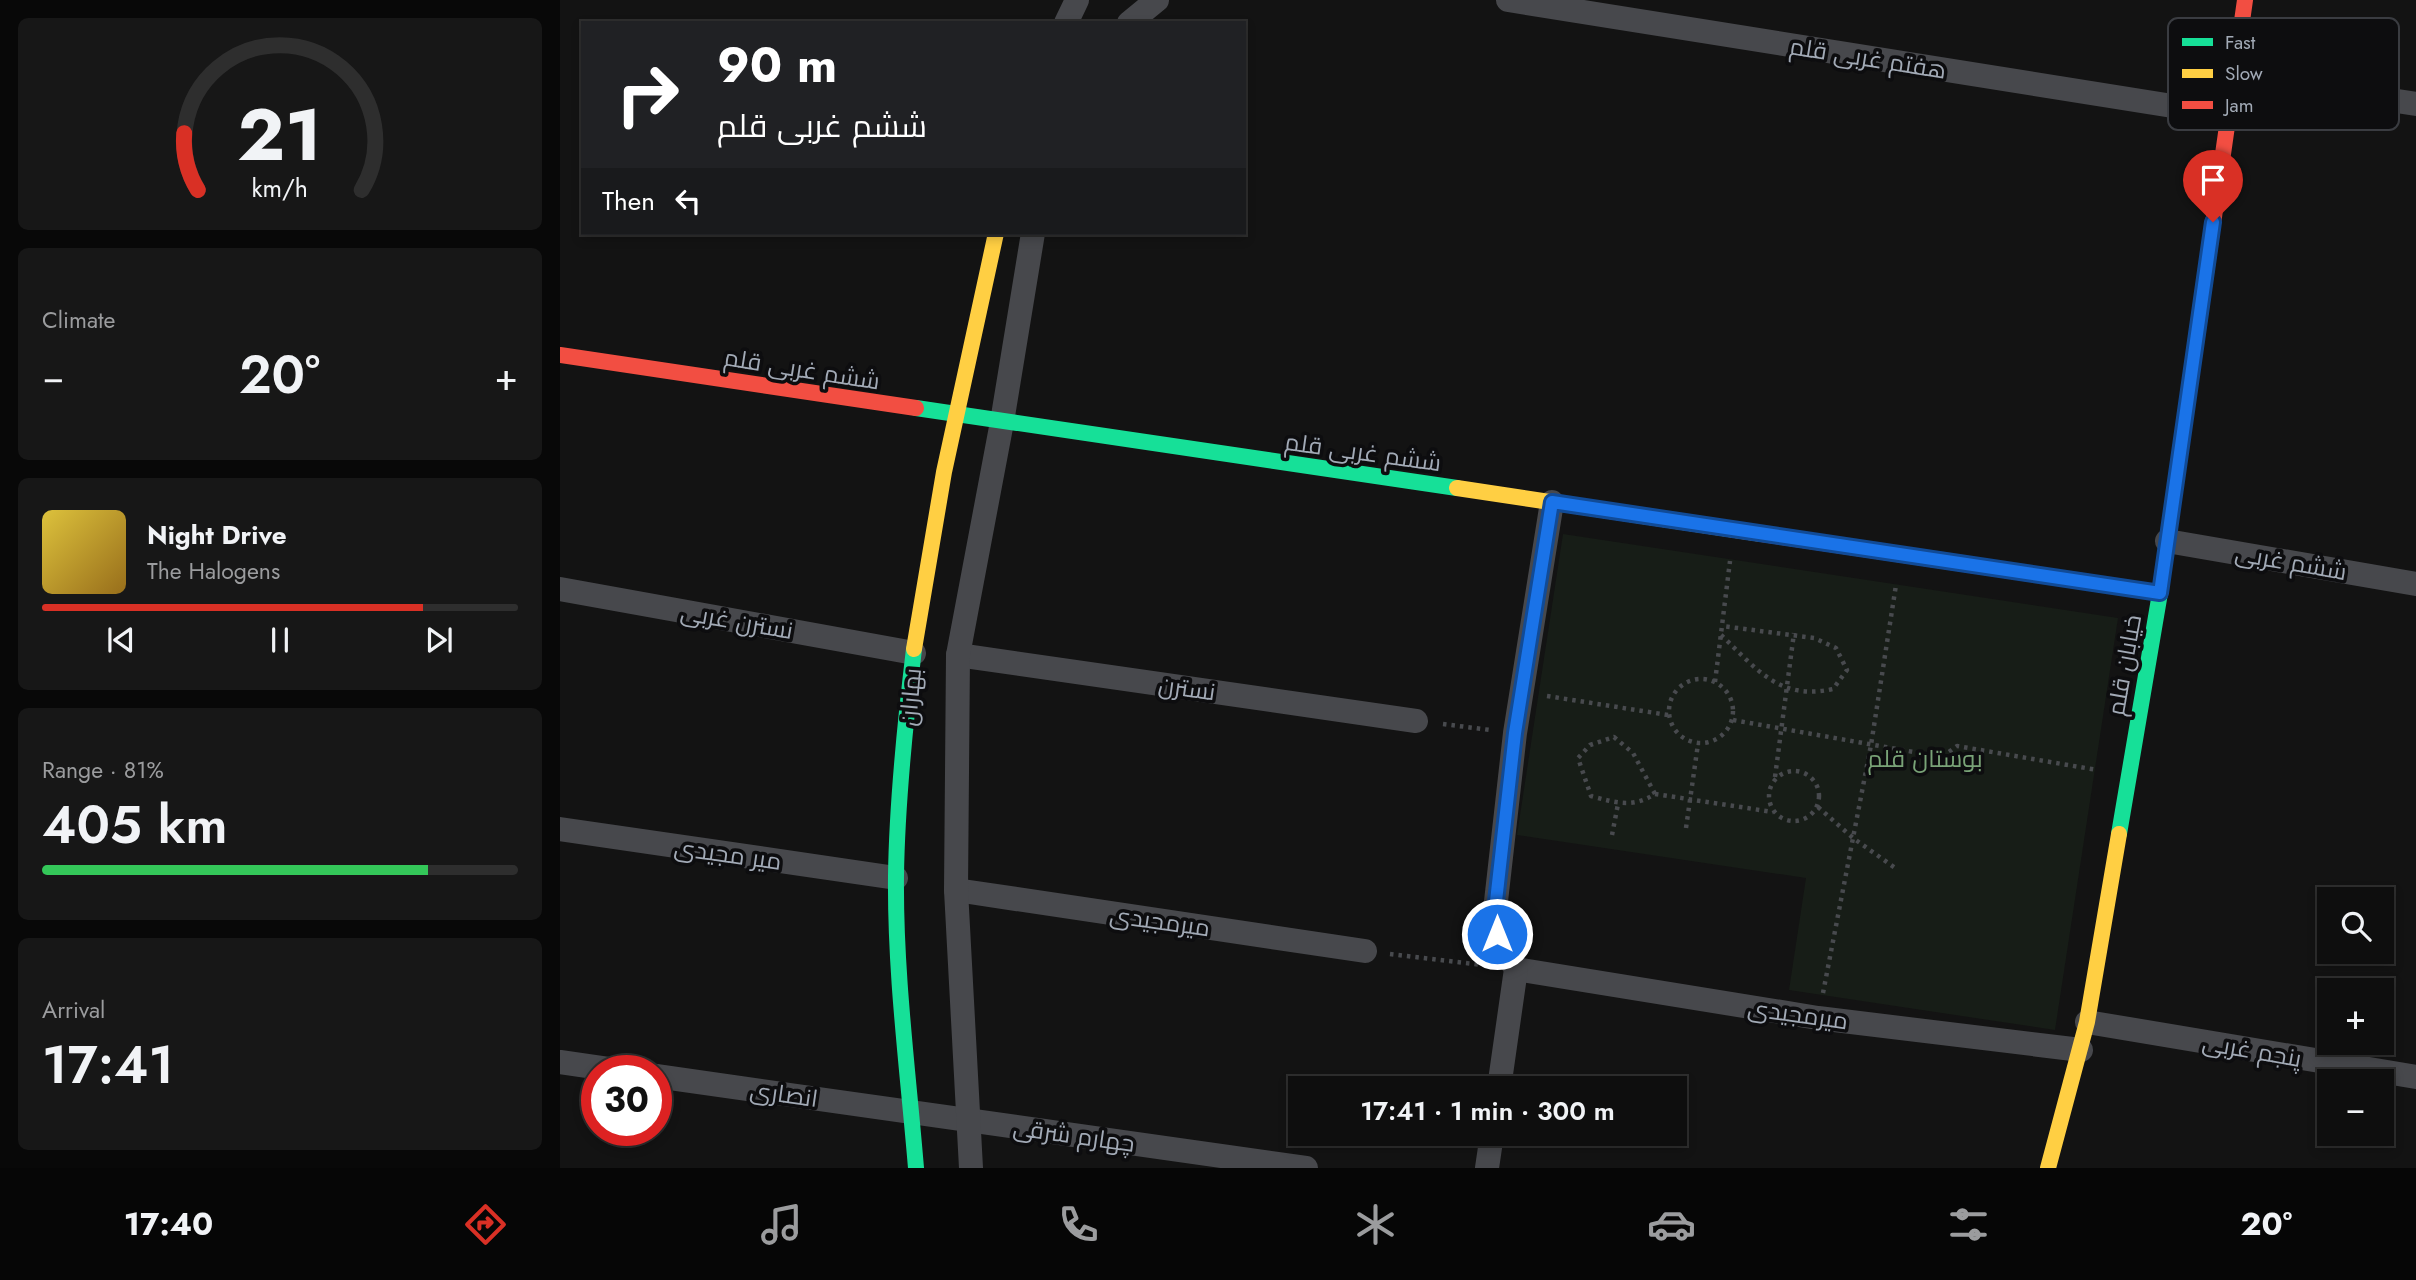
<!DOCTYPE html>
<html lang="en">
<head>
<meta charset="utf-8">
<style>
  body { margin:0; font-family:Jost,Cairo,sans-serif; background:#171717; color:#f1f3f6; height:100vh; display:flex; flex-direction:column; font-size:26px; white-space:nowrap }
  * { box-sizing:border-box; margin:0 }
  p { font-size:23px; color:#9b9c9e }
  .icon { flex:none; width:38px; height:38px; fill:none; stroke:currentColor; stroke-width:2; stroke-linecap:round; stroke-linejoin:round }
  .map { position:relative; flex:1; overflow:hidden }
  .details { display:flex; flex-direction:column; gap:18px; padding:18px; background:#080808; width:560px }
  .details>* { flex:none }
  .banner { position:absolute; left:21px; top:21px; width:665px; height:214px; border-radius:0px; box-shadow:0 4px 10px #0003,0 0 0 2px #2e2e2e; background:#202124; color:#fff; overflow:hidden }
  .buttons { position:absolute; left:1757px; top:887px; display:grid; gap:14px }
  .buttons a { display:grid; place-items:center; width:77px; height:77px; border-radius:0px; background:#0e0e0e; box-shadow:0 4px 10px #0003,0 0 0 2px #2e2e2e; font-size:35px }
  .speed { position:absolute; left:21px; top:1055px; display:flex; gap:14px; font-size:35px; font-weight:700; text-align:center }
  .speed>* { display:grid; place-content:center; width:91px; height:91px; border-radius:50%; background:#0e0e0e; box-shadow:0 4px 10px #0003,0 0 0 2px #2e2e2e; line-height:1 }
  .speed .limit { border:10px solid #d22; background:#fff; color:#111 }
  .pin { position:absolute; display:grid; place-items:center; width:60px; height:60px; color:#fff; margin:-72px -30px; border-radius:50% 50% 50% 0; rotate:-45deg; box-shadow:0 0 7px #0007 }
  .pin .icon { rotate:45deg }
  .me { position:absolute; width:77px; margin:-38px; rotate:0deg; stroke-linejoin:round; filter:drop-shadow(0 0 5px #0008) }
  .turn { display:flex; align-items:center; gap:24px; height:147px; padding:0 21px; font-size:32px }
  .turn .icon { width:91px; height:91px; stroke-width:2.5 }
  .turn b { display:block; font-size:49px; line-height:60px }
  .then { display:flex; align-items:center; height:66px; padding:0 21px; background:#0003; gap:14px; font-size:26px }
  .big { font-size:52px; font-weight:600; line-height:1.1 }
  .details .card { flex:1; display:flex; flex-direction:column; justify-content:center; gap:10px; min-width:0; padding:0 24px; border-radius:10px; background:#171717 }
  .details .dial { align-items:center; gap:0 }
  .dial svg { height:182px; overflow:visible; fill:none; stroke:#2e2e2e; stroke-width:7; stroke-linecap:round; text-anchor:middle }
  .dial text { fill:#f1f3f6; stroke:none }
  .song { display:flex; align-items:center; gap:21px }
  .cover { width:84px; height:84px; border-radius:10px; background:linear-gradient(135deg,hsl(50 70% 55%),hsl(40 70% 35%)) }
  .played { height:7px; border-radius:4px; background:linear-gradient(90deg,#d93025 80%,#2e2e2e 80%) }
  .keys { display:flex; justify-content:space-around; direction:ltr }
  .heat { display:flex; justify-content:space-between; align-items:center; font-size:38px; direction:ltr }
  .charge { height:10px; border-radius:5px; background:linear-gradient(90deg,#34c759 81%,#2e2e2e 0) }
  .trip { position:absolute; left:728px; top:1076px; width:399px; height:70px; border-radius:0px; background:#0e0e0e; box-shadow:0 4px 10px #0003,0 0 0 2px #2e2e2e; font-weight:600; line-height:70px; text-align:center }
  .tab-bar { display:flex; height:112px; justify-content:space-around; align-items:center; background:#060606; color:#9b9c9e }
  .tab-bar .icon { width:49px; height:49px }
  .tab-bar .on { color:#d93025 }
  .tab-bar b { font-size:32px; color:#f1f3f6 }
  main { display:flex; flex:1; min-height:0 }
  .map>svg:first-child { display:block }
  .green { fill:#171d17 }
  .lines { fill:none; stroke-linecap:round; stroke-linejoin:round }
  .path { stroke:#484a4e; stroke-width:4.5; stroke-dasharray:3.5 5; stroke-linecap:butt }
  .street { stroke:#47484c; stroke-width:24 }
  .fast { stroke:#16e098; stroke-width:16 }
  .slow { stroke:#ffcf43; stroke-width:16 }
  .jam { stroke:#f24e42; stroke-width:16 }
  .route-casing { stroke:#114b97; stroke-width:18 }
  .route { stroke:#1a73e8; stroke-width:12 }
  .labels { text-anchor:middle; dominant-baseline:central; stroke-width:7; stroke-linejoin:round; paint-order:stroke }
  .street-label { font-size:24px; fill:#a2aab6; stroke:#0d0d0f }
  .park-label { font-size:24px; fill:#79a377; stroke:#0d0d0f }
  .key { fill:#0d0d0f; stroke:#3a3c41; stroke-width:2 }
  .key-label { font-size:19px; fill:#a2aab6 }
</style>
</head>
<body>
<main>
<section class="details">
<div class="card dial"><svg viewBox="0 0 100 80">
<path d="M14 69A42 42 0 1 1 86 69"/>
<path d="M14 69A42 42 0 0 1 8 44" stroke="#d93025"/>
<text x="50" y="56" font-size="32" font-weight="700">21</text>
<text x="50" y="72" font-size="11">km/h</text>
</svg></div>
<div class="card"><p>Climate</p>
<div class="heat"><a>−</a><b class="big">20°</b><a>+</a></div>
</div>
<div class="card">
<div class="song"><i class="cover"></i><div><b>Night Drive</b><p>The Halogens</p></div></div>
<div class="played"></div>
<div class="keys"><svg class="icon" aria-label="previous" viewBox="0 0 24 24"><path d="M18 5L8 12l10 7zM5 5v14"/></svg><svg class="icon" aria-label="pause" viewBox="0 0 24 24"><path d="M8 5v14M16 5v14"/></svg><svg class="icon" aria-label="next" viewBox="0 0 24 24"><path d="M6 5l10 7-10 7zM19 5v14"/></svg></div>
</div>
<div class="card"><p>Range · 81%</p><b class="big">405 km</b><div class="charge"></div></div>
<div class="card"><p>Arrival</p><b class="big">17:41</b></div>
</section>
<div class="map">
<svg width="1856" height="1168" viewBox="0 0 1856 1168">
  <rect width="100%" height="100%" fill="#131313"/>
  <path class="green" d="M1003,534L1558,618L1495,1030L1229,990L1246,878L957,835Z"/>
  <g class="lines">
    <g class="path">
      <path d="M1161,635C1197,669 1219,701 1273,689L1287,670L1276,648L1254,638L1162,626"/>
      <circle cx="1141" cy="711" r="32"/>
      <path d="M1155,682L1170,561"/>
      <path d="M987,696L1108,715"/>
      <path d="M1173,720L1382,757L1397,746L1537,770"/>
      <path d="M883,724L930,730"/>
      <circle cx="1234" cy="796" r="25"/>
      <path d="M1215,777L1234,633"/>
      <path d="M1095,794L1073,753L1054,737L1030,745L1018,758L1031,796C1056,803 1073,808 1095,794L1213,812"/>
      <path d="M1258,807L1293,838L1338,870"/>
      <path d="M1126,828L1138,744"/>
      <path d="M1052,835L1058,804"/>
      <path d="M830,954L922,965"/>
      <path d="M1263,993L1311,745L1336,585"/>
    </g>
    <g class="street">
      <path d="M948,0L1669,115"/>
      <path d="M506,23L517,0"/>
      <path d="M569,23L597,0"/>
      <path d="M1674,76L1856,104"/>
      <path d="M1607,541L1856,584"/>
      <path d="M0,589L354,653"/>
      <path d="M398,655L856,721"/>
      <path d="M0,829L336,878"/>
      <path d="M396,890L805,951"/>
      <path d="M956,969L1258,1018L1521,1050"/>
      <path d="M1527,1022L1856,1077"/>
      <path d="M0,1062L62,1071"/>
      <path d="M96,1076L746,1168"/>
      <path d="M939,1088L956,969L941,944L934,919L955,733L992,502"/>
      <path d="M411,1168L396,890L398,655L442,422L473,233"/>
      <path d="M927,1168L932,1134"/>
    </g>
    <g class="fast">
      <path d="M356,408L897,488"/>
      <path d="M354,649C345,724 337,800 336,876C335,974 348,1071 356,1168"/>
      <path d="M1559,834L1600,593L1648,259"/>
    </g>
    <g class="slow">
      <path d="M897,488L1202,534"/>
      <path d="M354,649L384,472L436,233"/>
      <path d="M1488,1168L1527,1022L1559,834"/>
    </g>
    <g class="jam">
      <path d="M1648,259L1685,0"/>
      <path d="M0,355L356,408"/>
      <path d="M1202,534L1600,593"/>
    </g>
  </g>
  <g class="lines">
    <g class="route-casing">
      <path id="route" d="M937,934L934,919L955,733L992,502L1600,593L1653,222"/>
    </g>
    <use href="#route" class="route"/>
  </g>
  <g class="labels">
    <g class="street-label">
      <text transform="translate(1308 58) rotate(9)">هفتم غربی قلم</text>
      <text transform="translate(242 369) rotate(9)">ششم غربی قلم</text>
      <text transform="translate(803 452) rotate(8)">ششم غربی قلم</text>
      <text transform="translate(1731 562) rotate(10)">ششم غربی</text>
      <text transform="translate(177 621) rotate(10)">نسترن غربی</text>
      <text transform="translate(1564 665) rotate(-80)">خیابان قلم</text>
      <text transform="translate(627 688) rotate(8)">نسترن</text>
      <text transform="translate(350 697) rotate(-85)">بهاران</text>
      <text transform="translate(168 854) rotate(8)">میر مجیدی</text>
      <text transform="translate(600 921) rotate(8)">میرمجیدی</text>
      <text transform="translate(1238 1014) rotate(8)">میرمجیدی</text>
      <text transform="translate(1692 1050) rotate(10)">پنجم غربی</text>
      <text transform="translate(224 1094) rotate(8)">انصاری</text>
      <text transform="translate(514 1135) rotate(8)">چهارم شرقی</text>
    </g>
    <g class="park-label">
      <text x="1365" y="758">بوستان قلم</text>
    </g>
  </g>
  <rect x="1608" y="18" width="231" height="112" rx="10" class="key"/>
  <rect x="1622" y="38" width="31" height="8" fill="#16e098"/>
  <rect x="1622" y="69" width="31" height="9" fill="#ffcf43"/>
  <rect x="1622" y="101" width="31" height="8" fill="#f24e42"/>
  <g class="key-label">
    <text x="1665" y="49">Fast</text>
    <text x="1665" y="80">Slow</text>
    <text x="1665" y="112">Jam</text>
  </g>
</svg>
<div class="buttons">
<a><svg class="icon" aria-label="search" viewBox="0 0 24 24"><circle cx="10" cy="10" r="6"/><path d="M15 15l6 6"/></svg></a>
<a>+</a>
<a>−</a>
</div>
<div class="speed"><div class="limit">30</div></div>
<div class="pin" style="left:1653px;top:222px;background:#d93025"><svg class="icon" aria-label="arrive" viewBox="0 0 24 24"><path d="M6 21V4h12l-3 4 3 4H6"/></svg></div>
<svg class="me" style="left:937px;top:934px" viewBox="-20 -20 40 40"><circle r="17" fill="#1a73e8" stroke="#fff" stroke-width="3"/><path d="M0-11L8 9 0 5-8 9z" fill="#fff"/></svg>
<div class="trip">17:41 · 1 min · 300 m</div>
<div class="banner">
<div class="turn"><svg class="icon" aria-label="right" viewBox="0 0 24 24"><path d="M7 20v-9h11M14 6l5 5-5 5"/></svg><div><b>90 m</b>ششم غربی قلم</div></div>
<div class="then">Then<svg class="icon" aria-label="left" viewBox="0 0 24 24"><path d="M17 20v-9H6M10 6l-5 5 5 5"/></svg></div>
</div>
</div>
</main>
<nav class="tab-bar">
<b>17:40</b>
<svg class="icon on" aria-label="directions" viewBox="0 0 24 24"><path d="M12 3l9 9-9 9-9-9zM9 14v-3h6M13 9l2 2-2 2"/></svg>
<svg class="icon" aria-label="music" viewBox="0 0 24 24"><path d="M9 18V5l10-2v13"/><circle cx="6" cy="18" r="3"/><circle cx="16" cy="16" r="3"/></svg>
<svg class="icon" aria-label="phone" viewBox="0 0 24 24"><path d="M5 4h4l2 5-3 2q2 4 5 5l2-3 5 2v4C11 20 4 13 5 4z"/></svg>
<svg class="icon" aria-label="climate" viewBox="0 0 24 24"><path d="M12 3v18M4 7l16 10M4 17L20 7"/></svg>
<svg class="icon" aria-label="car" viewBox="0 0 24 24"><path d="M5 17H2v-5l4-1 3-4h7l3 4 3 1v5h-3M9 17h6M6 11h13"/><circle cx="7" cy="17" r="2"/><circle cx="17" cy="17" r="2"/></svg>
<svg class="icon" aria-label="filters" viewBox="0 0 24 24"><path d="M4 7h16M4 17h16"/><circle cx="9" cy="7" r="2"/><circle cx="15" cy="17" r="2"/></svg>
<b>20°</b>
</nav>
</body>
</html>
